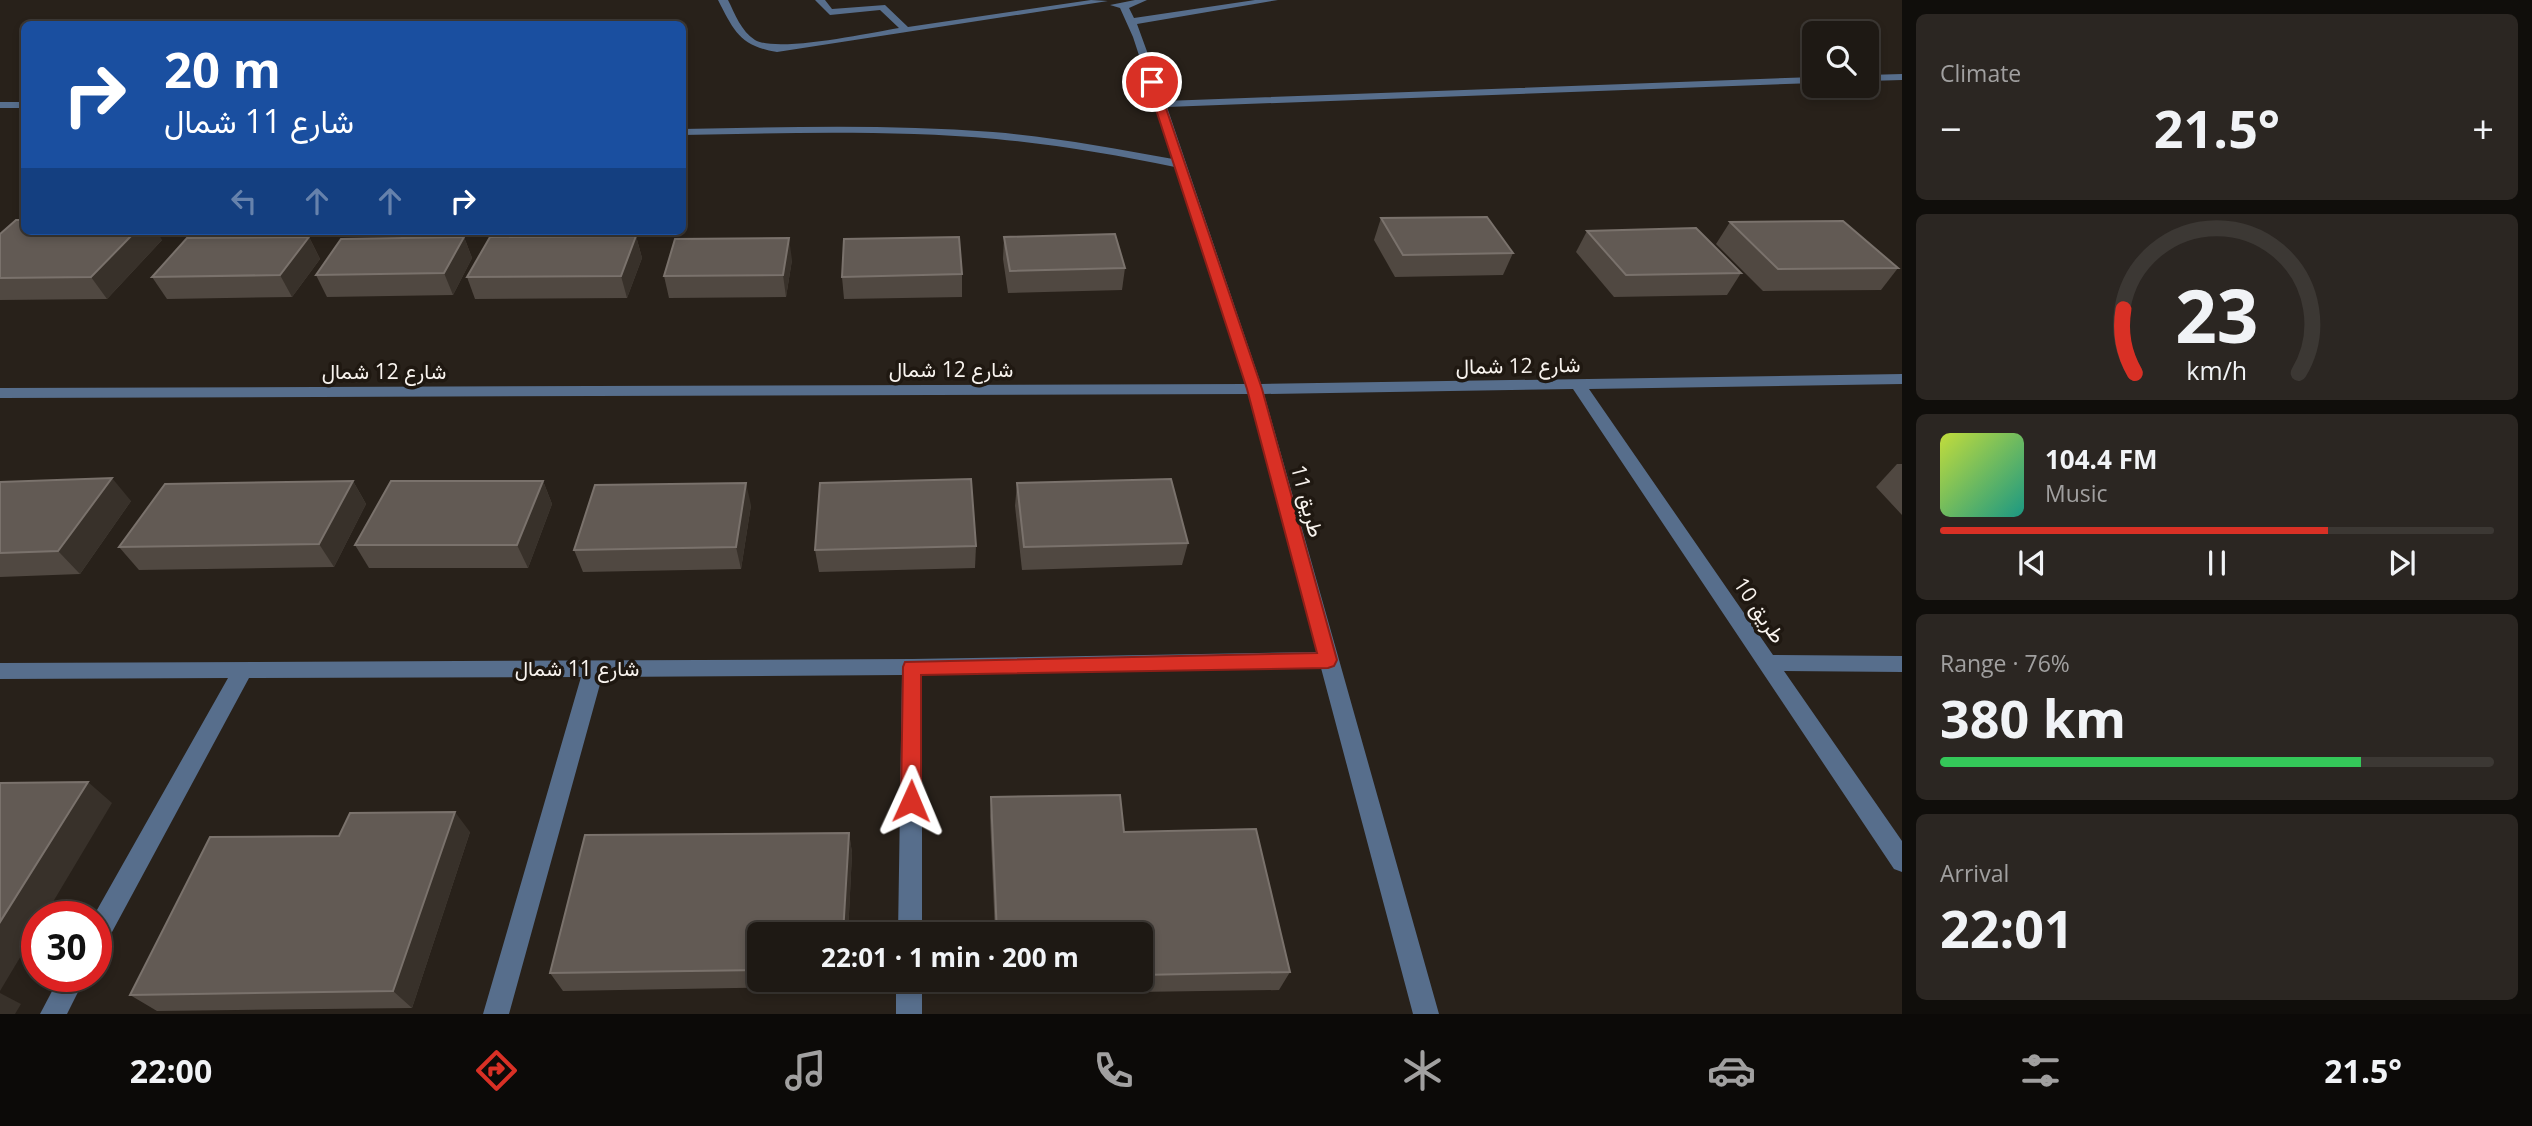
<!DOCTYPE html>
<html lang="en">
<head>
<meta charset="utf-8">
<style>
  body { margin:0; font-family:"Open Sans",Vazirmatn,sans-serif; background:#2b2622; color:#f1f3f6; height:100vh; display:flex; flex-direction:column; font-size:26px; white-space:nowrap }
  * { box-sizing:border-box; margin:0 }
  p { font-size:23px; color:#a1a0a0 }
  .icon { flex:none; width:38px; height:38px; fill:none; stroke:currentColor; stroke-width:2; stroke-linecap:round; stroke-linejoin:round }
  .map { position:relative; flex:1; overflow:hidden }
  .panel { display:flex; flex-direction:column; gap:14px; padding:14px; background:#100e0b; width:630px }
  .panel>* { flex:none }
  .banner { position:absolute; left:21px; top:21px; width:665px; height:214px; border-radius:10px; box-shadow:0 4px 10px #0003,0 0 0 2px #3c3834; background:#1a4fa0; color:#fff; overflow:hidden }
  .buttons { position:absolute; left:1802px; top:21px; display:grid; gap:14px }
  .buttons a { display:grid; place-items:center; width:77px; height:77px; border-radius:10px; background:#1e1914; box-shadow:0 4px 10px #0003,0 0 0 2px #3c3834; font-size:35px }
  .speed { position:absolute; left:21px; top:901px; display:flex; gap:14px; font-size:35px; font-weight:700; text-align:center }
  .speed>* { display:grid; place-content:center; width:91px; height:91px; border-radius:50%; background:#1e1914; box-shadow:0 4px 10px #0003,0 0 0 2px #3c3834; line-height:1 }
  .speed .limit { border:10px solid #d22; background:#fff; color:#111 }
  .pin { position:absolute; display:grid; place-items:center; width:60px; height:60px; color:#fff; margin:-30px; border:4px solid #fff; border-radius:50%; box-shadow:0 2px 7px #0007 }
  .me { position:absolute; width:77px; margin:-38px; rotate:1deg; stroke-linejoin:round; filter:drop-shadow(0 0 5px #0008) }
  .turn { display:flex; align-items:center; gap:24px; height:147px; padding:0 28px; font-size:32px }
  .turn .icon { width:91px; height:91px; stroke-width:2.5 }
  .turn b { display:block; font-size:49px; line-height:60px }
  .lanes { display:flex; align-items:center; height:66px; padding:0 28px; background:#0003; justify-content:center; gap:35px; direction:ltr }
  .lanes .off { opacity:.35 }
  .big { font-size:52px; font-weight:700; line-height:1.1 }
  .panel .tile { flex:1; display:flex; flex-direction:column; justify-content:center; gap:10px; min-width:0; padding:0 24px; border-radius:10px; background:#2b2622 }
  .panel .dial { align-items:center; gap:0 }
  .dial svg { height:182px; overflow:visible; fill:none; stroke:#3c3834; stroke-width:7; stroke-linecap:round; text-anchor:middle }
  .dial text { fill:#f1f3f6; stroke:none }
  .song { display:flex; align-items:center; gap:21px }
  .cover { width:84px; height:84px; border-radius:10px; background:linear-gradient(135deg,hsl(70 70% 55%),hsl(170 70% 35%)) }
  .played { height:7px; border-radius:4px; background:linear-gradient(90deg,#d93025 70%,#3c3834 70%) }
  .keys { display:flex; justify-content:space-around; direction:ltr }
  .heat { display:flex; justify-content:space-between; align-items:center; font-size:38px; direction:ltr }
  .charge { height:10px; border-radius:5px; background:linear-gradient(90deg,#34c759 76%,#3c3834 0) }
  .trip { position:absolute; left:747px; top:922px; width:406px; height:70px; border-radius:10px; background:#1e1914; box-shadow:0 4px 10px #0003,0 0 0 2px #3c3834; font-weight:700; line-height:70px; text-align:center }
  .menu { display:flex; height:112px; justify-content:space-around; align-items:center; background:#0c0a08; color:#a1a0a0 }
  .menu .icon { width:49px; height:49px }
  .menu .on { color:#d93025 }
  .menu b { font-size:32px; color:#f1f3f6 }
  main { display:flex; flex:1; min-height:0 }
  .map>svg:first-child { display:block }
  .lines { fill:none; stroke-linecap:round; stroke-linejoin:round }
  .minor { fill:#576e8c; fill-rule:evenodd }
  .wall { fill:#504841 }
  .shaded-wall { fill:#38312a }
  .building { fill:#625a54; stroke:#7a726c; stroke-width:2 }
  .route { fill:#d93025; stroke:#8d1f18; stroke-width:2 }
  .labels { text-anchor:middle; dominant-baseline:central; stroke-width:7; stroke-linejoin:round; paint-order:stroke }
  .street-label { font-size:21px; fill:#f9f4ef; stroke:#1f1811 }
</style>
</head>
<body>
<main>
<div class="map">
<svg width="1902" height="1014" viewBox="0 0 1902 1014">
  <rect width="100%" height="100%" fill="#28211a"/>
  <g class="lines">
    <g class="minor">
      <path d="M718,0H728C735,14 741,31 755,40C777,53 869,33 899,28L880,10L830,15L815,0H825L832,9L885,5L908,27L1091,0L1108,1L777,52C740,46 734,31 718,0Z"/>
      <path d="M1135,0H1147L1129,8L1134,18L1255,0H1278L1137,24L1165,101L1815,77V83L1167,107L1261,384L1902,374V384L1589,389L1773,655L1902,656V672L1784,671L1902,841V872L1894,869L1573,389L1264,394L1439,1014H1413L1321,668L922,675V934H898L902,675L602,677L509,1014H483L581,677L249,678L105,945L96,948V917H93L228,678L0,679V663L912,659L1317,652L1249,394L0,398V388L1246,384L1175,167C1116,155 1057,145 996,139C892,130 787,133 682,135V129C786,127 890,124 993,132C1054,137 1113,148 1173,159L1133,37L1120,8L1110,5Z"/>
      <path d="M1902,74V80L1867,81V75Z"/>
      <rect x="0" y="102" width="24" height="6"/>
      <path d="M60,976H86L67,1014H40Z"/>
      <rect x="896" y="980" width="26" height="34"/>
    </g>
  </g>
  <g class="wall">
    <path d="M1381,218L1513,253L1503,275L1395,277L1374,240Z"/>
    <path d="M1730,222L1898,268L1881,290L1763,291L1716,244Z"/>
    <path d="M1587,231L1741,273L1727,295L1614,297L1576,252Z"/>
    <path d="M0,234L162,240L107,299L0,300Z"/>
    <path d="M636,236L642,258L627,298L475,299L467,277Z"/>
    <path d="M309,237L320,259L292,297L167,299L152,277Z"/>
    <path d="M464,237L472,258L453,295L327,297L316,275Z"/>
    <path d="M1004,237L1125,268L1122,290L1008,293L1003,259Z"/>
    <path d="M792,260L786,297L669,298L664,276Z"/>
    <path d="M962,274V297L844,299L842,277Z"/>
    <path d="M1897,464H1902V515L1876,487Z"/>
    <path d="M353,481L366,504L334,567L139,570L119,547Z"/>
    <path d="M543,481L552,504L528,568H369L355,545Z"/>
    <path d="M0,482L131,501L80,574L0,577Z"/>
    <path d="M1017,483L1188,543L1182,565L1022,570L1015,506Z"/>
    <path d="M751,505L741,569L583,572L574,550Z"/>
    <path d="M976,546L975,568L819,572L815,550Z"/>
    <path d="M991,797L1124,832L1290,972L1279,990L998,994L997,980H1141V934H995L990,817Z"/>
    <path d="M470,832L412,1008L157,1011L130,995L339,836Z"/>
    <path d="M849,833L852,853L848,934H760V980H845V986L563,991L550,973Z"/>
  </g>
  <g class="shaded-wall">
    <path d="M136,231H157L162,240L107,299L91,277Z"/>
    <path d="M636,236L642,258L627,298L621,276Z"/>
    <path d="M309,237L320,259L292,297L280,275Z"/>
    <path d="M464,237L472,258L453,295L444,273Z"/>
    <path d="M789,238L792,260L786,297L783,275Z"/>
    <path d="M112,478L131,501L80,574L58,551Z"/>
    <path d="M353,481L366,504L334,567L319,544Z"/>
    <path d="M543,481L552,504L528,568L517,545Z"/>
    <path d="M746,483L751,505L741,569L736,547Z"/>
    <path d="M88,782L112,803L44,917H37V929L0,991V922Z"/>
    <path d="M455,812L470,832L412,1008L393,991Z"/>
    <path d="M849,833L852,853L848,934H843Z"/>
    <path d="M0,993L21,1004L15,1014H0Z"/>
  </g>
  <g class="building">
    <path d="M1487,217L1513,253L1403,255L1381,218Z"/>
    <path d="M16,220H24V231H136L91,277L0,278V234Z"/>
    <path d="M1843,221L1898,268L1778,269L1730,222Z"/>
    <path d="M1696,228L1741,273L1626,275L1587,231Z"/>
    <path d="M1115,234L1125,268L1010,271L1004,237Z"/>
    <path d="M636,236L621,276L467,277L490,237Z"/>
    <path d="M309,237L280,275L152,277L187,238Z"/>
    <path d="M464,237L444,273L316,275L341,239Z"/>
    <path d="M959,237L962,274L842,277L844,239Z"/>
    <path d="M789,238L783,275L664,276L675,239Z"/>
    <path d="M112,478L58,551L0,553V482Z"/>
    <path d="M971,479L976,546L815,550L820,483Z"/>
    <path d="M1171,479L1188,543L1024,547L1017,483Z"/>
    <path d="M353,481L319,544L119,547L165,484Z"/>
    <path d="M391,481H543L517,545H355Z"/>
    <path d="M746,483L736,547L574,550L595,485Z"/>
    <path d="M88,782L0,922V783Z"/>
    <path d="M1120,795L1124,832L1256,829L1290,972L1141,975V934H997L991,797Z"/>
    <path d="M455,812L393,991L130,995L210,837L339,836L350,813Z"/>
    <path d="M849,833L843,934H760V970L550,973L585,835Z"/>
  </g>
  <path class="route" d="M1152,79L1157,82L1262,389L1337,660L1334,666L1328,668L921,675V801L918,807L911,810L904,807L901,801L903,667L905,662L1317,653L1247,389L1147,82Z"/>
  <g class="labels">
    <g class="street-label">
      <text transform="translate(1518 365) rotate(-1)">شارع 12 شمال</text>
      <text x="951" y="369">شارع 12 شمال</text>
      <text x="384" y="371">شارع 12 شمال</text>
      <text transform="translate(1308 501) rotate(75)">طريق 11</text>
      <text transform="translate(1760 610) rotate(56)">طريق 10</text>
      <text x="577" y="668">شارع 11 شمال</text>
    </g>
  </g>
</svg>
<div class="buttons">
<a><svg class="icon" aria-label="search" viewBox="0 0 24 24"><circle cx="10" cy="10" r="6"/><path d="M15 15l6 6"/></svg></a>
</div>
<div class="speed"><div class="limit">30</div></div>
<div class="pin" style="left:1152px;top:82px;background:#d93025"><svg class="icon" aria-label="arrive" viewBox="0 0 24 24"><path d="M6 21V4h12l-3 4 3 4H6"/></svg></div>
<svg class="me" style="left:911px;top:801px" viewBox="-20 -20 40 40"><path d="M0-17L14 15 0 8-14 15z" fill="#d93025" stroke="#fff" stroke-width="4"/></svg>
<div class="trip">22:01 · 1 min · 200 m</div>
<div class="banner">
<div class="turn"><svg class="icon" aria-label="right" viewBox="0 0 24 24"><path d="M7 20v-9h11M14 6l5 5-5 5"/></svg><div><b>20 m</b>شارع 11 شمال</div></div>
<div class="lanes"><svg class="icon off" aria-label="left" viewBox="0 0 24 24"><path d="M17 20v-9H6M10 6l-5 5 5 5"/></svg><svg class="icon off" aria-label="ahead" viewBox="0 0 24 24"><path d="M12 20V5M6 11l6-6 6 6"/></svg><svg class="icon off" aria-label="ahead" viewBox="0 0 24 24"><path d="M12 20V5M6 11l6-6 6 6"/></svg><svg class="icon" aria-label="right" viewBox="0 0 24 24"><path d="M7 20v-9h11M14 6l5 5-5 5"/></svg></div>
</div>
</div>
<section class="panel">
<div class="tile"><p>Climate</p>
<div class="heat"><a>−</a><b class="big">21.5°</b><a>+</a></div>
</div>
<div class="tile dial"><svg viewBox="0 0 100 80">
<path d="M14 69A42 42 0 1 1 86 69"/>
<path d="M14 69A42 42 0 0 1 9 41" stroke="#d93025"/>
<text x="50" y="56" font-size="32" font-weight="700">23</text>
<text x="50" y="72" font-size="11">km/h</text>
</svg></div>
<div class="tile">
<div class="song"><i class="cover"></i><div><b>104.4 FM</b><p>Music</p></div></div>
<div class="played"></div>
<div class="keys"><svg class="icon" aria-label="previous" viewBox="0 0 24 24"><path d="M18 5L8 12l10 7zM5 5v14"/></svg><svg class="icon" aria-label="pause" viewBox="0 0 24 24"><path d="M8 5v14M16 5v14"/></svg><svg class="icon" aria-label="next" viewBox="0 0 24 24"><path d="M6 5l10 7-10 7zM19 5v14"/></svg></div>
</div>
<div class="tile"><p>Range · 76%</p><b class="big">380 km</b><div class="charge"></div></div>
<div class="tile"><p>Arrival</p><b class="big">22:01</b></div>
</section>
</main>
<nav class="menu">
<b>22:00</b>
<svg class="icon on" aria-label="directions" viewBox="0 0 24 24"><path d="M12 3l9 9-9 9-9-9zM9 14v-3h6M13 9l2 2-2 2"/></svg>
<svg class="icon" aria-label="music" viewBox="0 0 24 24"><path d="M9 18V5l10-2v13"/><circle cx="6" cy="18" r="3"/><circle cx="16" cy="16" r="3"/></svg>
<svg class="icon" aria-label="phone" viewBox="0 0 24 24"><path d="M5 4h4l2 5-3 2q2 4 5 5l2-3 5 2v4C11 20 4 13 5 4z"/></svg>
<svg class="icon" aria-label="climate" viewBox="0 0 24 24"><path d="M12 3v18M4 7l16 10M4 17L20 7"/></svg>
<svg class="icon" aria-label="car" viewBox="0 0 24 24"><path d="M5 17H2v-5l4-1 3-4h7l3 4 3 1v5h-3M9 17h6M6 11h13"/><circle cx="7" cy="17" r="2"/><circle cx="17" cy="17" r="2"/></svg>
<svg class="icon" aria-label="filters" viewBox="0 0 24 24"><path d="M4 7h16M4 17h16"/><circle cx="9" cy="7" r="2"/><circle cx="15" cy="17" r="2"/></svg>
<b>21.5°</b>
</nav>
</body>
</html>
